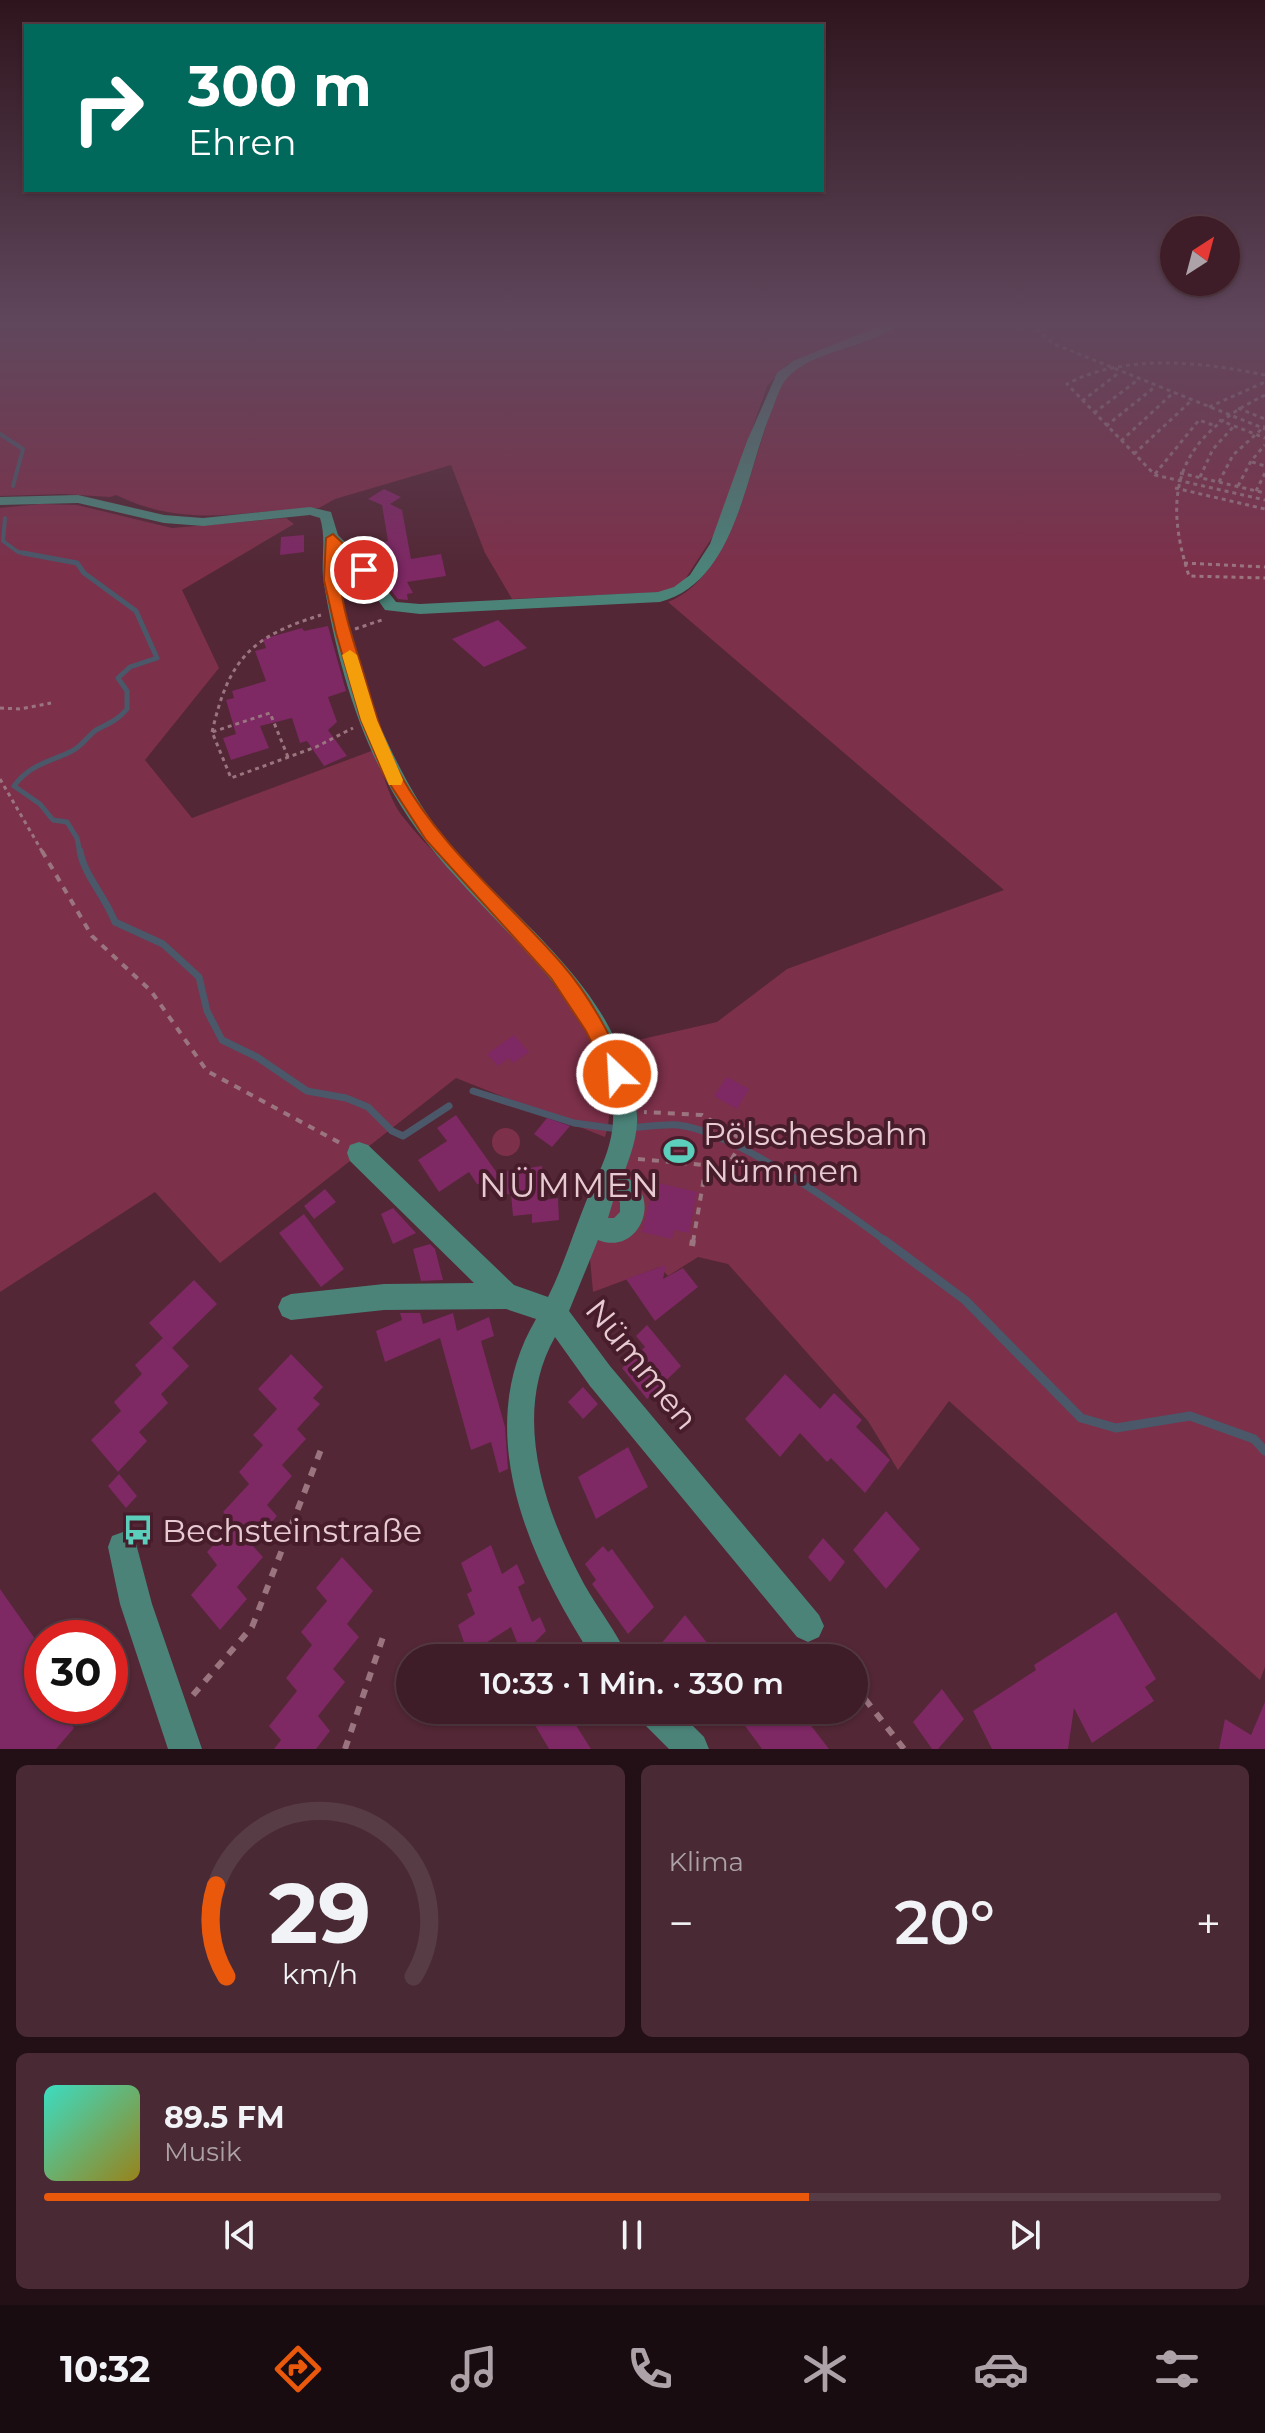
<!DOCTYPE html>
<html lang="de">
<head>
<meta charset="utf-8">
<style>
  body { margin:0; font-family:Montserrat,sans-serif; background:#492a34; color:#f1f3f6; height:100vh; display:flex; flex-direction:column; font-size:30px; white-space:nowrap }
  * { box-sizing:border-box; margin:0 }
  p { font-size:26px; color:#ada2a8 }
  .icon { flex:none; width:44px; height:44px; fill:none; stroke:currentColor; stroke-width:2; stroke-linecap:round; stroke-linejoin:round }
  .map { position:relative; height:1749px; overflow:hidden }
  .side { display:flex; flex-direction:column; gap:16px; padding:16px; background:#221016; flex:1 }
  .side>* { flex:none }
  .guide { position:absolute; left:24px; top:24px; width:800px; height:168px; border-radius:0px; box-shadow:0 2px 6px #0004,0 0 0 2px #573b45; background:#00695c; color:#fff; overflow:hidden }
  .needle { width:52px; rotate:36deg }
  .controls { position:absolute; left:1160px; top:216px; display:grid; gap:16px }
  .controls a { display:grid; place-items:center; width:80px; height:80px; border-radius:50%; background:#3e1d28; box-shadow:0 2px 6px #0004,0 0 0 2px #573b45; font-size:40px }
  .speed { position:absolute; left:24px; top:1620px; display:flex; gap:16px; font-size:40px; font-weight:700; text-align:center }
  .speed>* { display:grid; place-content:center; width:104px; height:104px; border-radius:50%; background:#3e1d28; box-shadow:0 2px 6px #0004,0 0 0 2px #573b45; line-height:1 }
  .speed .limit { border:12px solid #d22; background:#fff; color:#111 }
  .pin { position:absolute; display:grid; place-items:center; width:68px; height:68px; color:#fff; margin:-34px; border:4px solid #fff; border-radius:50%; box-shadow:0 2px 8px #0007 }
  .me { position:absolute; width:88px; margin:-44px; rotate:335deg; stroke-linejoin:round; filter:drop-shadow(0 0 6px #0008) }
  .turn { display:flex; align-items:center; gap:28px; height:168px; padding:0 32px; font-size:36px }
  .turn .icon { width:104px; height:104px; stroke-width:2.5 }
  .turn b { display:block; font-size:56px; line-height:68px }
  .big { font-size:60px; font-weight:600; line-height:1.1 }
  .side .widget { flex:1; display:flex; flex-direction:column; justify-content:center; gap:12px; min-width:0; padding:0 28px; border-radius:12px; background:#492a34 }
  .side .dial { align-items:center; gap:0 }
  .dial svg { height:208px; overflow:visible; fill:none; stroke:#573b45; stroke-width:7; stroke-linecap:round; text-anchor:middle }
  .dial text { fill:#f1f3f6; stroke:none }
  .song { display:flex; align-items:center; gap:24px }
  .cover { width:96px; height:96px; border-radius:12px; background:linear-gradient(135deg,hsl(170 70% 55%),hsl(50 70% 35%)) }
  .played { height:8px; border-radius:4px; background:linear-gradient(90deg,#ea580c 65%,#573b45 65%) }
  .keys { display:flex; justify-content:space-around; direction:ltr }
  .heat { display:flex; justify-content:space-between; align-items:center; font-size:44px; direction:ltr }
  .side .tiles { flex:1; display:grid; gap:16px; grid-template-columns:1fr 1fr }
  .widget:last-child { grid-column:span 2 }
  .trip { position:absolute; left:396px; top:1644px; width:472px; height:80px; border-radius:40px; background:#3e1d28; box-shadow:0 2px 6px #0004,0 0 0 2px #573b45; font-weight:600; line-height:80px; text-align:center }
  .dock { display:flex; height:128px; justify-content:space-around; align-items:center; background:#190c10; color:#ada2a8 }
  .dock .icon { width:56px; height:56px }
  .dock .on { color:#ea580c }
  .dock b { font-size:36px; color:#f1f3f6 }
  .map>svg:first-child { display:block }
  .green { fill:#7d304a }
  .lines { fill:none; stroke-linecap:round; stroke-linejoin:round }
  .stream-far3 { stroke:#4a5869; stroke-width:4 }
  .stream-far2 { stroke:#4a5869; stroke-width:5 }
  .stream-far1 { stroke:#4a5869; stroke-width:7 }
  .stream { stroke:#4a5869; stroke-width:9 }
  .building { fill:#7e2864 }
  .path-far2 { stroke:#9a757f; stroke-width:3; stroke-dasharray:4 4; stroke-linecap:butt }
  .path-far1 { stroke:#9a757f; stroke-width:4; stroke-dasharray:7 7; stroke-linecap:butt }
  .path { stroke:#9a757f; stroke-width:6; stroke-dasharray:9 9; stroke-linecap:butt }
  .minor { fill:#4b8379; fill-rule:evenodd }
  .route { fill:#ea580c; stroke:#983908; stroke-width:2 }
  .slow { fill:#f59e0b }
  .labels { text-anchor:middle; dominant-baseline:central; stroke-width:8; stroke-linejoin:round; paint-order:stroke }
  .near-poi-label { font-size:32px; fill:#e8cbd2; stroke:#481d2b; text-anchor:start }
  .near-street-label { font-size:32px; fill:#e8cbd2; stroke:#481d2b }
  .near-neighbourhood-label { font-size:34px; letter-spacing:2px; fill:#e8cbd2; stroke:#481d2b }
</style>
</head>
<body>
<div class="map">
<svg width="1265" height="1749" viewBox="0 0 1265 1749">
  <rect width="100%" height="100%" fill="#532735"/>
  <g class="green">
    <path d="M0,325H886L787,364L767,386L717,530L682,584L665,592L512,599L485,553L451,465L335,499L319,508C243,510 188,530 116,495L110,497L63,494L0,496Z"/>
    <path d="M897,325H1265V1667L1260,1680L949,1401L898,1470L868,1421L728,1264L698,1257L668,1276L660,1267L593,1292L590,1258L619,1177L616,1045L717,1022L787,969L1004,890L668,602C730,578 749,472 770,415C774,403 777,384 786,375C804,356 870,336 897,325Z"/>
    <path d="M41,504L77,505L172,528L286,518L294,524L182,590L219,668L145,760L192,818L374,750C383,771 389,800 403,817C463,893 639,1032 605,1137L456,1078L220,1263L155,1192L0,1292V508Z"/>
    <circle cx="506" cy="1142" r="14"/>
  </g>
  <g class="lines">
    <g class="stream-far3">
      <path d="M0,434L23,449L13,486"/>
      <path d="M5,518L3,541L18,552L34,555"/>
    </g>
    <path class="stream-far2" d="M23,553L77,563L84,573L136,611L157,658L130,667L118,678L127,691V709C117,721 109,723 96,730C88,736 81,747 72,751C50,762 30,764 14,786L40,804L53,820L67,822L77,838L80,853"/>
    <g class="stream-far1">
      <path d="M80,851C84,875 105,896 115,922L163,944L199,977L207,1011L222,1040L257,1057L307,1091L346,1098L368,1107L392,1131L403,1136L449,1106"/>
      <path d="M473,1091L574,1123L618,1129"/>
      <path d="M629,1128C645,1127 663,1124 678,1125C733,1131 841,1208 887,1242"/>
    </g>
    <path class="stream" d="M884,1240L965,1300L1081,1418L1116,1428L1190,1416L1254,1439L1265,1451"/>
  </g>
  <g class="building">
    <path d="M384,489L401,497L390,504L402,510L411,559L441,554L446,576L407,582L413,593L407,594L408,600L398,599L385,583L394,580L384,542L388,541L382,505L368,499Z"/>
    <path d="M304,535V552L280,555L281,537Z"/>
    <path d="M498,620L527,648L484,667L452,639Z"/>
    <path d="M328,626L346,691L328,697L337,722L328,730L347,756L324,766L307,741L300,743L292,718L260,726L269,748L231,760L223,738L236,734L226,700L234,698L232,691L266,681L255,651L266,648L263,639L302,628L304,631Z"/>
    <path d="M514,1035L529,1052L513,1063L509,1058L498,1066L487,1054Z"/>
    <path d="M637,1053L646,1075L632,1080L625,1057Z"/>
    <path d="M727,1077L749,1089L737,1109L714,1096Z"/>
    <path d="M456,1115L497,1173L542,1166L544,1200L558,1198L559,1220L532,1223V1214L513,1216L511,1194L497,1195V1183L477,1184L469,1172L439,1192L418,1160L447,1141L437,1128Z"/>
    <path d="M547,1118L570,1126L552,1147L534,1134Z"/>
    <path d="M654,1182L697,1192L689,1233L674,1230L672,1239L642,1232Z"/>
    <path d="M325,1189L336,1202L314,1219L304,1206Z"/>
    <path d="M393,1208L416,1233L393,1244L381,1214Z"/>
    <path d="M304,1214L344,1269L321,1287L279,1233Z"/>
    <path d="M430,1244L435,1249L443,1280L421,1281L413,1249Z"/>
    <path d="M666,1265L663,1279L683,1268L698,1287L655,1321L626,1279Z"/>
    <path d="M194,1280L217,1304L172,1348L149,1323Z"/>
    <path d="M400,1313H420L423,1324L453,1313L457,1331L489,1317L494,1336L481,1341L505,1427L508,1469L499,1473L491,1442L471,1450L440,1338L385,1362L376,1331L402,1320Z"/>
    <path d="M647,1325L681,1366L647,1399L622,1368L645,1347L636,1336Z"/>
    <path d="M163,1338L189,1366L161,1394L168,1403L139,1432L147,1441L118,1472L91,1440L121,1411L114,1402L142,1374L135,1365Z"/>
    <path d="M291,1354L323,1387L313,1398L320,1404L297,1429L306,1439L282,1465L292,1476L267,1505L277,1516L252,1545L263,1557L237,1587L247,1599L220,1630L191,1595L217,1565L207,1552L233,1523L223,1512L249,1484L239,1472L263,1445L253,1435L277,1409L258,1389Z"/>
    <path d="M785,1374L820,1409L834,1393L862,1420L856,1427L890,1460L865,1493L831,1458L827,1462L800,1433L780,1457L745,1419Z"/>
    <path d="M583,1387L598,1404L583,1419L568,1402Z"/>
    <path d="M628,1447L648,1487L596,1519L578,1477Z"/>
    <path d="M119,1474L137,1496L126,1508L108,1486Z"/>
    <path d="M886,1511L920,1549L886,1589L853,1550Z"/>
    <path d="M823,1538L845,1562L830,1582L808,1557Z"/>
    <path d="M491,1545L502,1574L517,1564L525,1583L518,1587L532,1622L540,1617L546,1631L522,1655L511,1627L468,1654L458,1625L475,1614L467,1594L472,1591L461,1563Z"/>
    <path d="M603,1546L608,1552L612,1549L654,1607L628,1634L592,1584L596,1580L585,1564Z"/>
    <path d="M342,1557L373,1591L347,1624L359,1637L333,1669L345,1682L318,1716L330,1731L316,1749H274L281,1740L269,1726L297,1691L286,1678L312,1645L301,1632L327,1601L316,1588Z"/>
    <path d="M0,1589L38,1643L25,1657L42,1682V1706H59L74,1728L56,1749H0Z"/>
    <path d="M1116,1612L1156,1679L1145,1687L1154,1701L1092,1743L1074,1708L1068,1749H992L973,1711L1036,1670L1034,1665Z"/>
    <path d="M685,1615L719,1658H670L660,1645Z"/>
    <path d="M942,1689L964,1719L938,1749H932L913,1722Z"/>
    <path d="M1265,1702V1749H1219L1225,1719L1251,1735Z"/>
    <path d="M526,1710H581L572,1719L591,1749H549Z"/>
    <path d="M748,1710H799L829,1749H762L740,1719Z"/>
  </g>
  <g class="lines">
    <g class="path-far2">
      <path d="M1037,329L1054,344L1265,429"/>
      <path d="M1265,375C1203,362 1125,353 1067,384L1155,475L1265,500"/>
      <path d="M1265,395C1181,436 1160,487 1189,576L1265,578"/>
      <path d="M1082,401L1120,372"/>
      <path d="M1209,407L1265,382"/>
      <path d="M1238,408L1265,419"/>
      <path d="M1094,413L1139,379"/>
      <path d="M1219,420L1265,438"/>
      <path d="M1106,426L1156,386"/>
      <path d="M1121,441L1173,393"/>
      <path d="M1134,454L1192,400"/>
      <path d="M1252,462L1265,466"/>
      <path d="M1180,473L1265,493"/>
      <path d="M1155,474L1199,420L1213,425"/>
      <path d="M1200,477L1213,449L1234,426"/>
      <path d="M1219,482L1233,455L1265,426"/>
      <path d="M1238,486L1251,461L1265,445"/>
      <path d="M1175,488L1265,509"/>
      <path d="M1256,491L1265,473"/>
      <path d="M1184,563L1265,567"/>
      <path d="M355,629L385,619"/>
      <path d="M0,708L20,709L51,703"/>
      <path d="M212,732C229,659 250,637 321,615"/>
      <path d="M288,757L270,713L212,732L231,778L316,747L353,728"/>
      <path d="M0,779L43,853"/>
    </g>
    <g class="path-far1">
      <path d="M42,851L92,936L151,991L207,1071L342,1144"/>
      <path d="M638,1159L727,1167L743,1140L702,1115L644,1112"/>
      <path d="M693,1242L706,1166"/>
    </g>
    <g class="path">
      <path d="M692,1246L693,1240"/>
      <path d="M822,1644L833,1658"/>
      <path d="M854,1685L904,1749"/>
      <path d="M193,1695L252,1627L322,1447"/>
      <path d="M345,1749L385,1631"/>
    </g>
    <g class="minor">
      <path d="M882,325H899C869,347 814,350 788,377C779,386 775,404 770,415C745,478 734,583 660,602L420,614L385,610L359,573L338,552C336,633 390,770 441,833C505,914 605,976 630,1082C633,1095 638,1109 637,1123C636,1142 629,1159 623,1176C665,1193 640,1257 598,1240L569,1311L610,1366L819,1615L824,1626L819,1637L808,1642L797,1637L590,1386L555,1337C511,1415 544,1510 584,1584C598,1609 617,1632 628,1658H593C529,1559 470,1431 536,1319L506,1309L384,1310L291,1320L282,1316L278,1307L282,1298L291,1294L384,1284L474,1283L350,1161L347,1153L350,1145L359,1142L368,1145L514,1285L548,1297C567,1259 578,1216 596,1179C604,1162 612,1142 613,1122C618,1028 513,942 457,878C429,848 405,816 386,780C354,721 335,650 324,584C320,562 327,540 320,518L310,515L203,526L164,523L78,503L0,505V497L78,495L164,515L203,518L310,507L331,512L338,535L369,567L396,602L420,604L658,592L674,587L690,575L710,544L747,441L777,373L793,361ZM614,1198L620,1202V1212L614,1218H608Z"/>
      <path d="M123,1532L134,1536L152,1604L202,1749H168L120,1604L108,1547L112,1536Z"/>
      <path d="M638,1710H677L704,1737L709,1749H669L642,1722Z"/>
    </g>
  </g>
  <linearGradient id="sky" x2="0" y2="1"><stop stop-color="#2e151d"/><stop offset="0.57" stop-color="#60475c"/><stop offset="1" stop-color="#60475c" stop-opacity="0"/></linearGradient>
  <rect width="1265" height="570" fill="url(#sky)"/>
  <path class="route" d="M333,534L371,570L359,573L339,552C337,592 349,628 361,665C372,701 382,741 400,774C440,847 508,902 562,964C590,996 610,1035 628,1074L625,1080H610L586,1031L551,978L426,840L384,775L361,720L336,633L324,580L326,538Z"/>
  <path class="slow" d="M350,650L357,655L377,720L403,780L401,785H389L361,720L342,655Z"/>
  <defs>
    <g id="stadium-bare" transform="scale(2.4)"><path d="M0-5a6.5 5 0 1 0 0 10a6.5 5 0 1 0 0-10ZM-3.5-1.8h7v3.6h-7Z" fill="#5bcebc" stroke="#481d2b" stroke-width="2.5" paint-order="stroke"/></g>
    <g id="bus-bare" transform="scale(2.4)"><path d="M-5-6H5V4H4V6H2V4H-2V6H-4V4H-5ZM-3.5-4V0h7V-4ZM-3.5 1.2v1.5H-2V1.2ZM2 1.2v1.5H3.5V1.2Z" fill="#5bcebc" stroke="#481d2b" stroke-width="2.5" paint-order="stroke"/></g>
  </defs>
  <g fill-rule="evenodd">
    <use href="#stadium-bare" x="679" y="1151"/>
    <use href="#bus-bare" x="138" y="1530"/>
  </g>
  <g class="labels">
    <g class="near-poi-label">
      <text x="703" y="1133">Pölschesbahn<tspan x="703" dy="37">Nümmen</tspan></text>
      <text x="162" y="1530">Bechsteinstraße</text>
    </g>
    <g class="near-street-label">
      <text transform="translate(642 1364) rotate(51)">Nümmen</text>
    </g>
    <g class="near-neighbourhood-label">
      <text x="570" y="1185">NÜMMEN</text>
    </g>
  </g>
</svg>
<div class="controls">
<a><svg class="needle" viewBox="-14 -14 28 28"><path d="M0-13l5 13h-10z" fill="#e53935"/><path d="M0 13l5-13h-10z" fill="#ada2a8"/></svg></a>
</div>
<div class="speed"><div class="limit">30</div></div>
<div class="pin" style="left:364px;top:570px;background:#d93025"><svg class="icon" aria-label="arrive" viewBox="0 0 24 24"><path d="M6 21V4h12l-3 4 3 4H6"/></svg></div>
<svg class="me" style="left:617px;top:1074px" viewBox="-20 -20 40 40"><circle r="17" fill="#ea580c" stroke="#fff" stroke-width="3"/><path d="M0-11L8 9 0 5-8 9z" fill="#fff"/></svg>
<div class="trip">10:33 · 1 Min. · 330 m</div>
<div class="guide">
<div class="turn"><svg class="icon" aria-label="right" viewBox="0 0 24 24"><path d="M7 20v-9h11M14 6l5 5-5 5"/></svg><div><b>300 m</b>Ehren</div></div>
</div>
</div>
<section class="side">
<div class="tiles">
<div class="widget dial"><svg viewBox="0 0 100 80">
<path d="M14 69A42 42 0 1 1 86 69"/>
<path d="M14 69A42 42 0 0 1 10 34" stroke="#ea580c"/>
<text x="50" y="56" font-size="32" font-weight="700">29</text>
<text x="50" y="72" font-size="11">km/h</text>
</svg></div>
<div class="widget"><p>Klima</p>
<div class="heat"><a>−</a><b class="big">20°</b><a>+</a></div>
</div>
<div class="widget">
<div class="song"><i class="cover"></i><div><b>89.5 FM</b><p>Musik</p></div></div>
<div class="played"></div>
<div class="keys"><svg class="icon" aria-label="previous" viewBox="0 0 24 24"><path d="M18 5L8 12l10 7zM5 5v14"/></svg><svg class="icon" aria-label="pause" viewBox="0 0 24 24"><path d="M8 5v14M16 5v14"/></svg><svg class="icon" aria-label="next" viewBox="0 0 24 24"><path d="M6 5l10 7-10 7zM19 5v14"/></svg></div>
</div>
</div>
</section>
<nav class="dock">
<b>10:32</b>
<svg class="icon on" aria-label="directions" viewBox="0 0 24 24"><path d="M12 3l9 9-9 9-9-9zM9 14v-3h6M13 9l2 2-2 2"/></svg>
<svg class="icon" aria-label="music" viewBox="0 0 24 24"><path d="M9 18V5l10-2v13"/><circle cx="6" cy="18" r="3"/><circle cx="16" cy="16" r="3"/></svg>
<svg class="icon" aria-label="phone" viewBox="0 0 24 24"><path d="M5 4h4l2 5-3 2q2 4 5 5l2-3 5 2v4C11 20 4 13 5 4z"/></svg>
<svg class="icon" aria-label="climate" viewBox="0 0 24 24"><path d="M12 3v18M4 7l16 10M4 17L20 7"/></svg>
<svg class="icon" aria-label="car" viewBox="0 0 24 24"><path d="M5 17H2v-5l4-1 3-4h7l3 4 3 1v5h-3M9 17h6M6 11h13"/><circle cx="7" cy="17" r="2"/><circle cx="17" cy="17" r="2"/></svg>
<svg class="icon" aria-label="filters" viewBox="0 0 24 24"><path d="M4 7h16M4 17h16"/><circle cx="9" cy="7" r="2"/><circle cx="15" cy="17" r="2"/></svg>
</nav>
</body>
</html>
